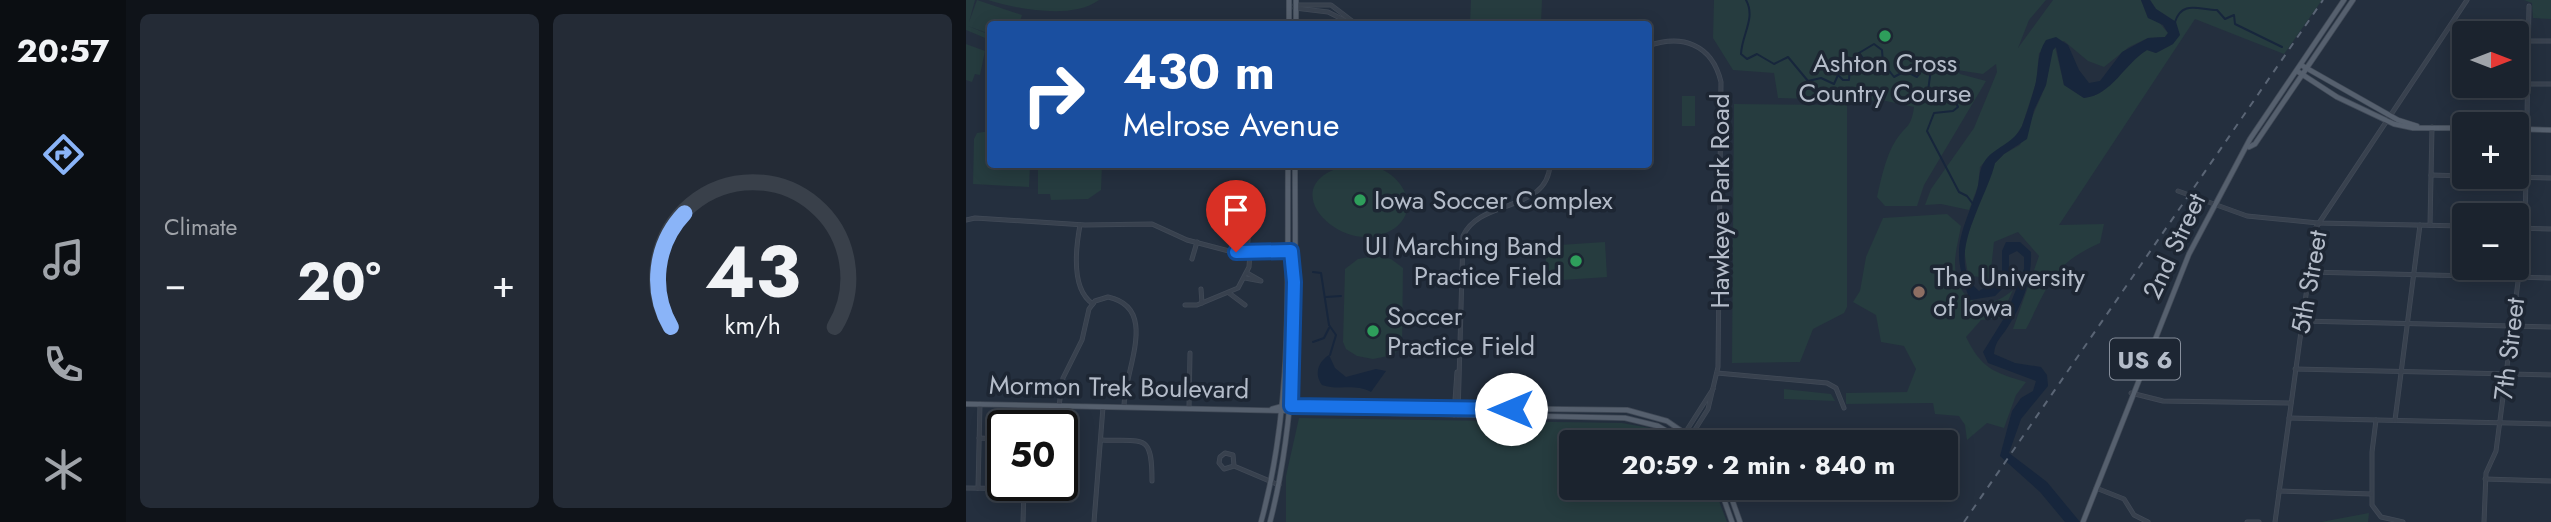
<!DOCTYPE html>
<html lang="en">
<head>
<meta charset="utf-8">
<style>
  body { margin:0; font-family:Jost,sans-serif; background:#242b36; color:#f1f3f6; height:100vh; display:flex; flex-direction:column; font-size:26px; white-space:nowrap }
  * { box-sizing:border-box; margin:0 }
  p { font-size:23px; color:#a0a4aa }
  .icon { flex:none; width:38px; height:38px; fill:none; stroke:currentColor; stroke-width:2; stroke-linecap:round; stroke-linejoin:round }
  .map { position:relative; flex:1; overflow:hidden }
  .drawer { display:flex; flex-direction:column; gap:14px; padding:14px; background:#0f1319; width:840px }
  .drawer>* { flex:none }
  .banner { position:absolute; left:21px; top:21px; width:665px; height:147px; border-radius:7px; box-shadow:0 4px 18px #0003,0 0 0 2px #39404a; background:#1a4fa0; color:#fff; overflow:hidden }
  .needle { width:46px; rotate:90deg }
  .controls { position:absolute; left:1486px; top:21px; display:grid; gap:14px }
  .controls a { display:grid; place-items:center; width:77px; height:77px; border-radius:7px; background:#1b232e; box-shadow:0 4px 18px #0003,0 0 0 2px #39404a; font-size:35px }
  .speed { position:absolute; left:21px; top:410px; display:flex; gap:14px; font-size:35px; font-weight:700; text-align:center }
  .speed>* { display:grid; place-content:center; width:91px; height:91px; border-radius:50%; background:#1b232e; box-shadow:0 4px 18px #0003,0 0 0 2px #39404a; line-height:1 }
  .speed .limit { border:4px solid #111; border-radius:10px; background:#fff; color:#111 }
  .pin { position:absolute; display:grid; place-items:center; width:60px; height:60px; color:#fff; margin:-72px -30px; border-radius:50% 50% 50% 0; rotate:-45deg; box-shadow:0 0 7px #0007 }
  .pin .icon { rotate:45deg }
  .me { position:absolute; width:77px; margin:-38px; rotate:270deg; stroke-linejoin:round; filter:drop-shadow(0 0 5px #0008) }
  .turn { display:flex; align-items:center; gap:24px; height:147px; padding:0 21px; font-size:32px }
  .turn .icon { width:91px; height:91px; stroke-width:2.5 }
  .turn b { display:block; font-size:49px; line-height:60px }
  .big { font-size:52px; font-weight:700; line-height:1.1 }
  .drawer .widget { flex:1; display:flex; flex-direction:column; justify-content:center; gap:10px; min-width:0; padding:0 24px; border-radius:10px; background:#242b36 }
  .drawer .dial { align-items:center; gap:0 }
  .dial svg { height:182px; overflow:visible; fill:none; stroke:#39404a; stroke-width:7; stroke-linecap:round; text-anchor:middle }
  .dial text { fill:#f1f3f6; stroke:none }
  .heat { display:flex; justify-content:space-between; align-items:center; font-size:38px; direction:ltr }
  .drawer .tiles { flex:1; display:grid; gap:14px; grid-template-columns:repeat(2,1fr) }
  .trip { position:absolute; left:593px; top:430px; width:399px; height:70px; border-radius:7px; background:#1b232e; box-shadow:0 4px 18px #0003,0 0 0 2px #39404a; font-weight:700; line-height:70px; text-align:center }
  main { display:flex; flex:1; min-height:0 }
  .tabs { display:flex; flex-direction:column; width:126px; justify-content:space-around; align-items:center; background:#0b0e12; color:#a0a4aa }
  .tabs .icon { width:49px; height:49px }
  .tabs .active { color:#8ab4f8 }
  .tabs b { font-size:32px; color:#f1f3f6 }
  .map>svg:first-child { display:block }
  .green { fill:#263c3f }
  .water { fill:#17263c }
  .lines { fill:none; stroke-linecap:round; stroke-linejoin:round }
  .stream { stroke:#17263c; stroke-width:2 }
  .minor-casing { stroke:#414a57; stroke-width:5 }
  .major-casing { stroke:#414a57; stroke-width:6 }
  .minor { stroke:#38414e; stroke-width:3.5 }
  .major { stroke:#56606e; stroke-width:4.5 }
  .rail { stroke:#5a6575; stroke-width:2; stroke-dasharray:7 7; stroke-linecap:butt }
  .route-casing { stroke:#114b97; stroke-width:18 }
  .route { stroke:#1a73e8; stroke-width:12 }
  .leisure-dot { fill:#2e9e5b; stroke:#1d2633; stroke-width:2.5 }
  .education-dot { fill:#8d6e63; stroke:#1d2633; stroke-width:2.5 }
  .labels { text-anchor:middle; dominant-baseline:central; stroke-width:7; stroke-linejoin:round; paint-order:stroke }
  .shield { fill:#1d2633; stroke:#878f9c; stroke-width:2 }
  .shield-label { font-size:24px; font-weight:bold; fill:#b4bcc9 }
  .poi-label { font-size:26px; fill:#b4bcc9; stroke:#1d2633; text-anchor:start }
  .street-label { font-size:26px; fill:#b4bcc9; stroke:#1d2633 }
</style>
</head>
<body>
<main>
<nav class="tabs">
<b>20:57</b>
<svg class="icon active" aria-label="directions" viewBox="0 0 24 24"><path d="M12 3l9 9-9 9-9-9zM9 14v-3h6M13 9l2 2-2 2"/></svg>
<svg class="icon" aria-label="music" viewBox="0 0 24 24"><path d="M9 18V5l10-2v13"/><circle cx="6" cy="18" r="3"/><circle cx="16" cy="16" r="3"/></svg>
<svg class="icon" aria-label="phone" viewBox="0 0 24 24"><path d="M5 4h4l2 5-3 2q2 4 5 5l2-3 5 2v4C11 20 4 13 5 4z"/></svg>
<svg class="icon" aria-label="climate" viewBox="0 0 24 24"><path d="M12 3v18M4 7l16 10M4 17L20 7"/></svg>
</nav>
<section class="drawer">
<div class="tiles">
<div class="widget"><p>Climate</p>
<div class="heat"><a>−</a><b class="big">20°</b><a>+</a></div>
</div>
<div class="widget dial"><svg viewBox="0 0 100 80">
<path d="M14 69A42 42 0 1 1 86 69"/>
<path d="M14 69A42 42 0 0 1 20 19" stroke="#8ab4f8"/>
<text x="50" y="56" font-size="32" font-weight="700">43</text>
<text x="50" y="72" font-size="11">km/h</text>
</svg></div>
</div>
</section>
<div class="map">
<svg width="1585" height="522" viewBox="0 0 1585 522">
  <rect width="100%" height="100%" fill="#242f3e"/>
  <g class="green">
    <path d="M0,0H9L3,22L11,0L56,15L53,24H24V34L2,26L24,35V40L0,30Z"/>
    <path d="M22,0H133C106,20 51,9 22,0Z"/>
    <path d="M505,0H576L575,24H504Z"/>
    <path d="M748,0H1080L1063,20L1052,48L1087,0H1175L1182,18L1191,20L1202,33L1199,37L1182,38L1163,47L1138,67L1122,61L1098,41L1073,53L1070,83L1056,126L1047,140L1027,153L1014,167L1012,186L1003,210L975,204L959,205L965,189L1008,128L1031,72L1030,64L1017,74L991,70L994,74L1020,81L958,185L951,206H919L911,197C915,179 920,155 930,140C941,124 945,128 948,107L920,101L812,98L808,73L767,70L747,38Z"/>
    <path d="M1184,0H1356L1318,54L1229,19L1093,225L1138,224L1134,243C1086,264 1083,285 1060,329H1047L1073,256L1052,232L1028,242L1024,279L1002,275L998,249L1000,239L1029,163L1038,154L1054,145L1080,85L1085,53L1089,47L1098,85L1118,98C1146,95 1158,64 1181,50L1190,53L1207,44L1210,22L1190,9Z"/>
    <path d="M1558,0H1585V19L1567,18L1566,3Z"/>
    <path d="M0,44L19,51L14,75L9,74L6,82L0,80Z"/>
    <rect x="716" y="96" width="13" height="30"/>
    <path d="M768,104L881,105V307L878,313L847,329L834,362L766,363Z"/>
    <path d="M24,131V164L64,165L63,187L7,184L8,139L11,133Z"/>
    <path d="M72,165H136L135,190L122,199L85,200L84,194H72Z"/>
    <path d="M383,165C393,164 401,164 410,167C440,177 456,213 424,231C376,259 301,183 383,165Z"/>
    <path d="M981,214L995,226C993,238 989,251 989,264C990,302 1018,315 1047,290L1034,318L1015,320L1000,337C1016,369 1027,372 1060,382L1050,395L1038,428L1021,423L1001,440L999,425L993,416L969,414L967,403L880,404V393L941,392L950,369L938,346L915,342L910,315L887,302L894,291L900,257L917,218Z"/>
    <path d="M639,242L641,277L581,281L579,246Z"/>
    <path d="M409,256L425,259L437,268L436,347L427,355L407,359L391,356L380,349L377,342L379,269L392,259Z"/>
    <path d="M818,389L865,394L869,401L818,399Z"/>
    <path d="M333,418L656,423L684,428L712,443H606V488H748L761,522H320V476Z"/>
    <path d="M1403,513L1402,522H1355Z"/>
  </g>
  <g class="water">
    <path d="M1175,0H1184L1190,9L1210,22L1214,35L1207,44L1190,53L1181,50C1158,64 1146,95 1118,98L1098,85L1090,47L1087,50L1080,85L1068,110L1061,139L1038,154L1029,163C1021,199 976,260 1013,291L1036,276V251L1040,242H1054L1065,252C1066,279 1057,303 1043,325C1037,336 1029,340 1028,354L1049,363L1075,367L1081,375L1082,386L1055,419L1043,453L1081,482L1114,522H1099L1074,492L1034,456L1046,411L1055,398L1067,391L1070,381L1022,363L1017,352L1040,315L1058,269V257L1051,251L1043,255V282L1029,296L1004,300C985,250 993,240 1010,193C1015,180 1011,170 1021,158C1032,146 1049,142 1056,126C1059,119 1069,88 1070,81C1073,66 1071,53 1080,40L1090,37L1102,45L1113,70L1123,83L1134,81L1156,52L1182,38L1199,37L1202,33L1197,25L1182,18Z"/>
    <path d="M363,355L369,368L380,377L410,369L420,371L405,392C388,383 373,391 356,385C348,374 352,362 363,355Z"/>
  </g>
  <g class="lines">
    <g class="stream">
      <path d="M780,0C790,18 776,34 775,54L781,59L791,54L808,64L822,57L842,81L855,78L868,84L872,75L877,80H883L884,67L895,68L901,63L893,53L908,44L916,50L917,63L928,77L939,71L951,77L958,67L965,69L962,91L967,99L984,89L992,107L987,111L968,113L961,131L993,192L1001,196L1007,204"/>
      <path d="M1209,22C1216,0 1233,10 1251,10L1259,19L1268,15L1269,24L1316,47"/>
      <path d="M347,272L355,273L363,325L370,335L364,355"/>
      <path d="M360,297L375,296"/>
      <path d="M347,342L358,338L363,328"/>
    </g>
    <g class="minor-casing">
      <g id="minor">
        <path d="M329,5H365L390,24"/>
        <path d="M329,8L362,12L386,24"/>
        <path d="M1562,41H1585"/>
        <path d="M682,46C716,34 746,44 755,82L752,367L742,409L723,439"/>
        <path d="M1562,84H1585"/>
        <path d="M1465,175L1498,176"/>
        <path d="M1536,177L1585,178"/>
        <path d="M1212,191L1281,216L1352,223L1498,226"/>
        <path d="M0,220L9,218L119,225L186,224L221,240L263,251H324"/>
        <path d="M114,225C110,247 104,289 127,304"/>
        <path d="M1464,225L1466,127"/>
        <path d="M1550,228L1585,229"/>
        <path d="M281,252L284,217L280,214L267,218L270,224L283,223"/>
        <path d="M226,259L231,242"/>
        <path d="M1342,272L1585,278"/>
        <path d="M279,278L295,281L281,273"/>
        <path d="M235,289L236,303"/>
        <path d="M263,293L279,305"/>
        <path d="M219,305H231L272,288L283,267L284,252"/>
        <path d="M1335,321L1585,327"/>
        <path d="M1329,369L1585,375"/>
        <path d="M751,373L861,383L870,388L878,408"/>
        <path d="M1165,393L1197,401L1325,403"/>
        <path d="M93,406L97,378L116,340L123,309L129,301L142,297C194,308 158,370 158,407"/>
        <path d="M223,408L224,353"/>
        <path d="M488,415L491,372"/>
        <path d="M492,415L497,236C514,198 582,213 584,164"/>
        <path d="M1323,418L1585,424"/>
        <path d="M1410,420L1406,452V505L1415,517L1437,522"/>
        <path d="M1429,420L1454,225"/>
        <path d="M719,433L747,389"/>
        <path d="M13,438L32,439"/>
        <path d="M136,440C178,442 186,432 186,481"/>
        <path d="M268,466L267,455L259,453L254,457L253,463L258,469L268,466L313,485"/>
        <path d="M1519,479L1585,481"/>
        <path d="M0,488L65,489L77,485"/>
        <path d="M12,488L14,404"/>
        <path d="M1130,488L1158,499L1168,515L1182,522"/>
        <path d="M1313,491L1405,494"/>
        <path d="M57,522L58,489"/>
        <path d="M128,522L137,407"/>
        <path d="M1281,522H1293"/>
        <path d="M1309,522L1349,229L1501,0"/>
        <path d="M1518,522L1520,473L1530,451L1559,228L1563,6"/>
      </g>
    </g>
    <g class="major-casing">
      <g id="major">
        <path d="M323,24V0"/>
        <path d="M330,24V0"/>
        <path d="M1335,65L1432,120L1451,126"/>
        <path d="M1331,71L1371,97L1428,124L1447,128H1498"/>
        <path d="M1550,129L1585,130"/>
        <path d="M1283,147L1289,144L1387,0"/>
        <path d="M325,251L326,275"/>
        <path d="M0,404L659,418L692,426L722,443"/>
        <path d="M306,409L317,406L661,410L701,421L733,443"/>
        <path d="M754,488L766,522"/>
        <path d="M762,488L774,522"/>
        <path d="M295,522C327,406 321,284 322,164"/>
        <path d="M304,522C334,406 329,284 329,164"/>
        <path d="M1117,522L1223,254L1284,139L1378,0"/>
      </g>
    </g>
    <use href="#minor" class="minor"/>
    <use href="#major" class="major"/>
    <path class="rail" d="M998,522L1357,0"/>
  </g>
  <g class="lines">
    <g class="route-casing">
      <path id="route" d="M270,252L325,251L328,282L325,406L545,409"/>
    </g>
    <use href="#route" class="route"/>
  </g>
  <g class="leisure-dot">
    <circle cx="919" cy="36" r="7"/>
    <circle cx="394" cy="200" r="7"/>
    <circle cx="610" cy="261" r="7"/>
    <circle cx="407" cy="331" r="7"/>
  </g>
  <circle class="education-dot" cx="953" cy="292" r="7"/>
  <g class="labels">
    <rect class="shield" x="1144" y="338.5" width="70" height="41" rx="5"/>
    <g class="shield-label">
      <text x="1179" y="359">US 6</text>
    </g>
    <g class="poi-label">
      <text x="919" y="63" text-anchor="middle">Ashton Cross<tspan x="919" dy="30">Country Course</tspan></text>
      <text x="408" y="200">Iowa Soccer Complex</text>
      <text x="596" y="246" text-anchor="end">UI Marching Band<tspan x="596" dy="30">Practice Field</tspan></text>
      <text x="967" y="277">The University<tspan x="967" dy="30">of Iowa</tspan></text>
      <text x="421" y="316">Soccer<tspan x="421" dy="30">Practice Field</tspan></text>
    </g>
    <g class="street-label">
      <text transform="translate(754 201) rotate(-90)">Hawkeye Park Road</text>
      <text transform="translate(1208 246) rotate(-65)">2nd Street</text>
      <text transform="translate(1343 282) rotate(-80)">5th Street</text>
      <text transform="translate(1543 349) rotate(-83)">7th Street</text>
      <text transform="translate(153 387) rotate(1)">Mormon Trek Boulevard</text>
    </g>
  </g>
</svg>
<div class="controls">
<a><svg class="needle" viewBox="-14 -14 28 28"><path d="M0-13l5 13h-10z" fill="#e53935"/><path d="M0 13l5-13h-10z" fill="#a0a4aa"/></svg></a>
<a>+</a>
<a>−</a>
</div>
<div class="speed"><div class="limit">50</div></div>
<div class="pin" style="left:270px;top:252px;background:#d93025"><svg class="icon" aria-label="arrive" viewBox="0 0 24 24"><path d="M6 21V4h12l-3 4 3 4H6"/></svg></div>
<svg class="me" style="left:545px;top:409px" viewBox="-20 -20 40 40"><circle r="19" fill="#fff"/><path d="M0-13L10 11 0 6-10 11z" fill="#1a73e8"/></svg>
<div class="trip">20:59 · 2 min · 840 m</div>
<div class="banner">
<div class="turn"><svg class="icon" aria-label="right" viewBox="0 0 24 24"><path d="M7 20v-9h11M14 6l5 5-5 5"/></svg><div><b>430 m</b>Melrose Avenue</div></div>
</div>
</div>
</main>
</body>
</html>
